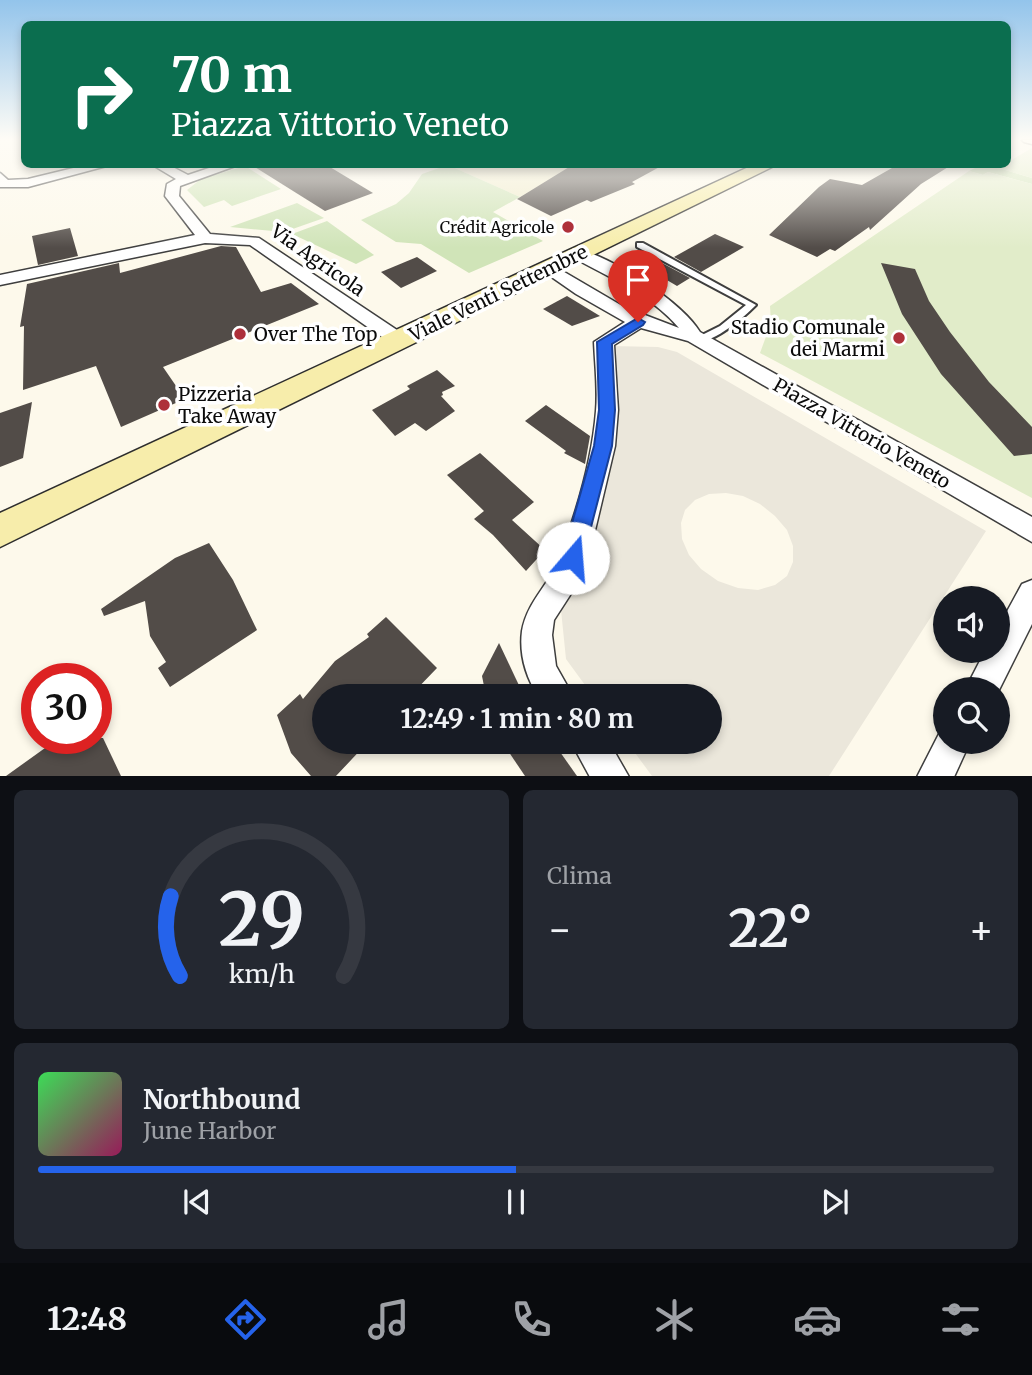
<!DOCTYPE html>
<html lang="it">
<head>
<meta charset="utf-8">
<style>
  body { margin:0; font-family:Merriweather,serif; background:#242831; color:#f1f3f6; height:100vh; display:flex; flex-direction:column; font-size:26px; white-space:nowrap }
  * { box-sizing:border-box; margin:0 }
  p { font-size:23px; color:#9ea1a6 }
  .icon { flex:none; width:38px; height:38px; fill:none; stroke:currentColor; stroke-width:2; stroke-linecap:round; stroke-linejoin:round }
  .map { position:relative; height:776px; overflow:hidden }
  .drawer { display:flex; flex-direction:column; gap:14px; padding:14px; background:#0d0f14; flex:1 }
  .drawer>* { flex:none }
  .banner { position:absolute; left:21px; top:21px; width:990px; height:147px; border-radius:10px; box-shadow:0 4px 10px #0003; background:#0b6e4f; color:#fff; overflow:hidden }
  .controls { position:absolute; left:933px; top:586px; display:grid; gap:14px }
  .controls a { display:grid; place-items:center; width:77px; height:77px; border-radius:50%; background:#171b24; box-shadow:0 4px 10px #0003; font-size:35px }
  .speed { position:absolute; left:21px; top:663px; display:flex; gap:14px; font-size:35px; font-weight:700; text-align:center }
  .speed>* { display:grid; place-content:center; width:91px; height:91px; border-radius:50%; background:#171b24; box-shadow:0 4px 10px #0003; line-height:1 }
  .speed .limit { border:10px solid #d22; background:#fff; color:#111 }
  .pin { position:absolute; display:grid; place-items:center; width:60px; height:60px; color:#fff; margin:-72px -30px; border-radius:50% 50% 50% 0; rotate:-45deg; box-shadow:0 0 7px #0007 }
  .pin .icon { rotate:45deg }
  .me { position:absolute; width:77px; margin:-38px; rotate:18deg; stroke-linejoin:round; filter:drop-shadow(0 0 5px #0008) }
  .turn { display:flex; align-items:center; gap:24px; height:147px; padding:0 35px; font-size:32px }
  .turn .icon { width:91px; height:91px; stroke-width:2.5 }
  .turn b { display:block; font-size:49px; line-height:60px }
  .big { font-size:52px; font-weight:700; line-height:1.1 }
  .drawer .card { flex:1; display:flex; flex-direction:column; justify-content:center; gap:10px; min-width:0; padding:0 24px; border-radius:10px; background:#242831 }
  .drawer .dial { align-items:center; gap:0 }
  .dial svg { height:182px; overflow:visible; fill:none; stroke:#363941; stroke-width:7; stroke-linecap:round; text-anchor:middle }
  .dial text { fill:#f1f3f6; stroke:none }
  .song { display:flex; align-items:center; gap:21px }
  .cover { width:84px; height:84px; border-radius:10px; background:linear-gradient(135deg,hsl(130 70% 55%),hsl(330 70% 35%)) }
  .played { height:7px; border-radius:4px; background:linear-gradient(90deg,#2563eb 50%,#363941 50%) }
  .keys { display:flex; justify-content:space-around; direction:ltr }
  .heat { display:flex; justify-content:space-between; align-items:center; font-size:38px; direction:ltr }
  .drawer .tiles { flex:1; display:grid; gap:14px; grid-template-columns:1fr 1fr }
  .card:last-child { grid-column:span 2 }
  .trip { position:absolute; left:312px; top:684px; width:410px; height:70px; border-radius:35px; background:#171b24; box-shadow:0 4px 10px #0003; font-weight:700; line-height:70px; text-align:center }
  .menu { display:flex; height:112px; justify-content:space-around; align-items:center; background:#090b0e; color:#9ea1a6 }
  .menu .icon { width:49px; height:49px }
  .menu .on { color:#2563eb }
  .menu b { font-size:32px; color:#f1f3f6 }
  .map>svg:first-child { display:block }
  .farmland { fill:#f0eccd }
  .green { fill:#d0e4b8 }
  .pitch { fill:#e1ecc9 }
  .plaza { fill:#ebe7db; fill-rule:evenodd }
  .building { fill:#524c48 }
  .lines { fill:none; stroke-linecap:round; stroke-linejoin:round }
  .lane-casing { stroke:#3e3e3e; stroke-width:4 }
  .street-casing { stroke:#3e3e3e; stroke-width:3 }
  .secondary-casing { stroke:#2d2d2d; stroke-width:3 }
  .lane { fill:#fff; fill-rule:evenodd }
  .street { fill:#fff; fill-rule:evenodd }
  .secondary { fill:#f7edab; fill-rule:evenodd }
  .route { fill:#2563eb; stroke:#184099; stroke-width:2 }
  .poi-dot { fill:#ae303a; stroke:#fff; stroke-width:2.5 }
  .labels { text-anchor:middle; dominant-baseline:central; stroke-width:7; stroke-linejoin:round; paint-order:stroke }
  .far-poi-label { font-size:16px; fill:#0b0b0b; stroke:#fff; text-anchor:end }
  .street-label { font-size:19px; fill:#0b0b0b; stroke:#fff }
  .poi-label { font-size:19px; fill:#0b0b0b; stroke:#fff; text-anchor:start }
</style>
</head>
<body>
<div class="map">
<svg width="1032" height="777" viewBox="0 0 1032 777">
  <rect width="100%" height="100%" fill="#fdf9eb"/>
  <path class="farmland" d="M448,165L450,164L574,165L520,197Z"/>
  <g class="green">
    <path d="M448,165L520,197L493,212L543,241L469,273L421,244L396,242L361,220L396,204L409,193L422,174Z"/>
    <path d="M981,165H1004L999,168L1032,178V184L988,172L983,175L969,171Z"/>
    <path d="M245,166L281,189L232,206L224,200L204,207L187,190L201,179Z"/>
    <path d="M297,203L324,218L284,232L230,227Z"/>
    <path d="M327,221L374,255L356,264L292,234Z"/>
  </g>
  <g class="pitch">
    <path d="M1032,148V178L998,168L1008,164V162Z"/>
    <path d="M969,171L983,175L988,172L1032,184V498L760,353L771,323L770,306Z"/>
  </g>
  <path class="plaza" d="M611,346L658,347L677,352L986,531L829,776H652L627,742H709V696H593L566,659L561,610L583,560L618,425L619,390ZM726,493L743,496L760,504L775,516L787,530L793,546V562L787,576L775,585L758,590L738,588L718,581L701,569L689,555L682,539L681,523L685,510L695,500L709,494Z"/>
  <g class="building">
    <path d="M250,164H325L373,193L325,211Z"/>
    <path d="M574,164H665L632,182L635,184L591,202L587,200L551,216L517,199Z"/>
    <path d="M899,164H953L921,184L870,230L869,227L835,251L830,249L817,257L769,235L819,187L830,179L862,185Z"/>
    <path d="M70,228L78,256L38,265L32,236Z"/>
    <path d="M715,234L744,247L701,272L674,257Z"/>
    <path d="M221,246L236,247L261,292L291,283L319,304L163,367L185,399L121,427L96,366L23,390L24,326L20,327L27,284L119,263L120,273Z"/>
    <path d="M417,257L437,271L401,288L381,272Z"/>
    <path d="M662,263L690,278L677,286L650,270Z"/>
    <path d="M881,263L915,269L929,301L950,332L989,382L1032,427V454L1014,456L941,374L902,314Z"/>
    <path d="M567,296L600,316L572,326L543,309Z"/>
    <path d="M437,370L455,386L442,392L443,395L441,396L455,411L426,431L415,423L395,436L372,410L410,389L407,386Z"/>
    <path d="M32,402L23,458L0,467V413Z"/>
    <path d="M546,405L590,436L585,464L564,453L566,451L525,421Z"/>
    <path d="M480,453L534,502L512,520L545,550L526,571L493,535L474,519L484,511L447,475Z"/>
    <path d="M209,543L233,580L257,630L170,687L158,668L166,662L150,636L145,601L104,616L101,609L175,558Z"/>
    <path d="M386,617L437,668L410,696H324V742H368L336,776H311L291,753L277,715L300,694L303,699L335,661L369,637L367,634Z"/>
    <path d="M499,643L524,696H486L482,676Z"/>
    <path d="M59,738H103L121,776H6Z"/>
    <path d="M502,742H553L577,776H525Z"/>
  </g>
  <g class="lines">
    <g class="lane-casing">
      <path id="lane" d="M637,243H643L756,305C743,318 714,343 696,342L694,340L696,338L720,326L746,305L637,247Z"/>
    </g>
    <g class="street-casing">
      <g id="street">
        <path d="M1022,140H1032V144L1024,142Z"/>
        <path d="M90,164H114L28,187H0V173L8,180L28,179Z"/>
        <path d="M151,164H167L188,175L221,164H241L180,186L179,196L210,234L259,238L406,336L409,340L406,344H392L250,245L205,243L0,285V275L195,235L165,196L167,184L176,179Z"/>
        <path d="M578,249C613,258 681,301 700,332L1032,517V542L688,341L641,328L614,345L618,410L615,446L593,539L576,586L554,620L552,635L556,666L573,696H538C526,677 519,654 522,631C527,602 548,586 558,561C576,514 592,461 596,411C598,389 595,365 594,342L625,322L576,294L540,269L548,264L554,266L624,307L679,328C651,295 609,277 572,257L570,254Z"/>
        <path d="M1032,580V624L998,692V690H965L985,651H998V628L1022,584Z"/>
        <path d="M945,728V742H970L954,777H917L941,730Z"/>
        <path d="M571,742H609L629,777H590Z"/>
      </g>
    </g>
    <g class="secondary-casing">
      <path id="secondary" d="M755,164H778L0,547V513Z"/>
    </g>
    <use href="#lane" class="lane"/>
    <use href="#street" class="street"/>
    <use href="#secondary" class="secondary"/>
  </g>
  <linearGradient id="sky" x2="0" y2="1"><stop stop-color="#93c4eb"/><stop offset="0.56" stop-color="#fefcf6"/><stop offset="1" stop-color="#fefcf6" stop-opacity="0"/></linearGradient>
  <rect width="1032" height="248" fill="url(#sky)"/>
  <path class="route" d="M638,318L645,322L643,325L612,344L615,410L612,446L583,558L580,565L573,568L565,565L562,558L594,446L599,410L597,342Z"/>
  <g class="poi-dot">
    <circle cx="568" cy="227" r="7"/>
    <circle cx="240" cy="334" r="7"/>
    <circle cx="899" cy="338" r="7"/>
    <circle cx="164" cy="405" r="7"/>
  </g>
  <g class="labels">
    <g class="far-poi-label">
      <text x="554" y="227">Crédit Agricole</text>
    </g>
    <g class="street-label">
      <text transform="translate(318 260) rotate(35)">Via Agricola</text>
      <text transform="translate(498 293) rotate(-26)">Viale Venti Settembre</text>
      <text transform="translate(862 433) rotate(30)">Piazza Vittorio Veneto</text>
    </g>
    <g class="poi-label">
      <text x="885" y="327" text-anchor="end">Stadio Comunale<tspan x="885" dy="22">dei Marmi</tspan></text>
      <text x="254" y="334">Over The Top</text>
      <text x="178" y="394">Pizzeria<tspan x="178" dy="22">Take Away</tspan></text>
    </g>
  </g>
</svg>
<div class="controls">
<a><svg class="icon" aria-label="sound" viewBox="0 0 24 24"><path d="M4 9h4l5-4v14l-5-4H4zM17 9q2 3 0 6"/></svg></a>
<a><svg class="icon" aria-label="search" viewBox="0 0 24 24"><circle cx="10" cy="10" r="6"/><path d="M15 15l6 6"/></svg></a>
</div>
<div class="speed"><div class="limit">30</div></div>
<div class="pin" style="left:638px;top:322px;background:#d93025"><svg class="icon" aria-label="arrive" viewBox="0 0 24 24"><path d="M6 21V4h12l-3 4 3 4H6"/></svg></div>
<svg class="me" style="left:573px;top:558px" viewBox="-20 -20 40 40"><circle r="19" fill="#fff"/><path d="M0-13L10 11 0 6-10 11z" fill="#2563eb"/></svg>
<div class="trip">12:49 · 1 min · 80 m</div>
<div class="banner">
<div class="turn"><svg class="icon" aria-label="right" viewBox="0 0 24 24"><path d="M7 20v-9h11M14 6l5 5-5 5"/></svg><div><b>70 m</b>Piazza Vittorio Veneto</div></div>
</div>
</div>
<section class="drawer">
<div class="tiles">
<div class="card dial"><svg viewBox="0 0 100 80">
<path d="M14 69A42 42 0 1 1 86 69"/>
<path d="M14 69A42 42 0 0 1 10 34" stroke="#2563eb"/>
<text x="50" y="56" font-size="32" font-weight="700">29</text>
<text x="50" y="72" font-size="11">km/h</text>
</svg></div>
<div class="card"><p>Clima</p>
<div class="heat"><a>−</a><b class="big">22°</b><a>+</a></div>
</div>
<div class="card">
<div class="song"><i class="cover"></i><div><b>Northbound</b><p>June Harbor</p></div></div>
<div class="played"></div>
<div class="keys"><svg class="icon" aria-label="previous" viewBox="0 0 24 24"><path d="M18 5L8 12l10 7zM5 5v14"/></svg><svg class="icon" aria-label="pause" viewBox="0 0 24 24"><path d="M8 5v14M16 5v14"/></svg><svg class="icon" aria-label="next" viewBox="0 0 24 24"><path d="M6 5l10 7-10 7zM19 5v14"/></svg></div>
</div>
</div>
</section>
<nav class="menu">
<b>12:48</b>
<svg class="icon on" aria-label="directions" viewBox="0 0 24 24"><path d="M12 3l9 9-9 9-9-9zM9 14v-3h6M13 9l2 2-2 2"/></svg>
<svg class="icon" aria-label="music" viewBox="0 0 24 24"><path d="M9 18V5l10-2v13"/><circle cx="6" cy="18" r="3"/><circle cx="16" cy="16" r="3"/></svg>
<svg class="icon" aria-label="phone" viewBox="0 0 24 24"><path d="M5 4h4l2 5-3 2q2 4 5 5l2-3 5 2v4C11 20 4 13 5 4z"/></svg>
<svg class="icon" aria-label="climate" viewBox="0 0 24 24"><path d="M12 3v18M4 7l16 10M4 17L20 7"/></svg>
<svg class="icon" aria-label="car" viewBox="0 0 24 24"><path d="M5 17H2v-5l4-1 3-4h7l3 4 3 1v5h-3M9 17h6M6 11h13"/><circle cx="7" cy="17" r="2"/><circle cx="17" cy="17" r="2"/></svg>
<svg class="icon" aria-label="filters" viewBox="0 0 24 24"><path d="M4 7h16M4 17h16"/><circle cx="9" cy="7" r="2"/><circle cx="15" cy="17" r="2"/></svg>
</nav>
</body>
</html>
